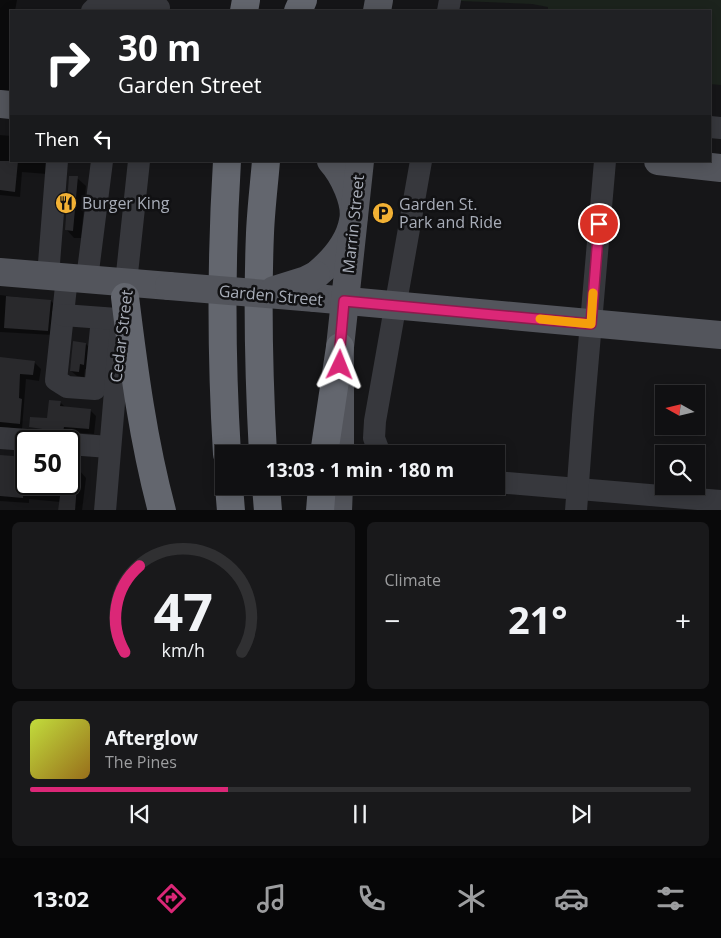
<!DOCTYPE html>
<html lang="en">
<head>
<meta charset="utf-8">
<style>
  body { margin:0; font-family:"Open Sans",sans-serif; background:#19191b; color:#f1f3f6; height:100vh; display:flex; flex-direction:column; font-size:19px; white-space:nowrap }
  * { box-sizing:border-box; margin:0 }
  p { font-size:16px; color:#9c9d9f }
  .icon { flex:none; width:28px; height:28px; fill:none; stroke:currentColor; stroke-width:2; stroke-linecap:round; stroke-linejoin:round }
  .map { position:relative; height:510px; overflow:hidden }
  .details { display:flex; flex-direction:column; gap:12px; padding:12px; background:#09090a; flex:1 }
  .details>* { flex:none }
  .banner { position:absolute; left:10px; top:10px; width:701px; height:152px; border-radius:0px; box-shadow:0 2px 12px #0003,0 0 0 1px #303032; background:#202124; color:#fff; overflow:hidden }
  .needle { width:32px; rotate:278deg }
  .buttons { position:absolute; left:655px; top:385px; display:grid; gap:10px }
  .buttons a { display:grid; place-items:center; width:50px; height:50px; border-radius:0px; background:#101012; box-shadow:0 2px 12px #0003,0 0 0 1px #303032; font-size:25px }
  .speed { position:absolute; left:15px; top:430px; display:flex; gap:10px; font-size:25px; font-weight:700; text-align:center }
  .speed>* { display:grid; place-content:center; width:65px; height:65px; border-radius:50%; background:#101012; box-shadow:0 2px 12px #0003,0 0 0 1px #303032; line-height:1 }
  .speed .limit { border:2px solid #111; border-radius:8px; background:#fff; color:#111 }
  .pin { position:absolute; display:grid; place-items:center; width:42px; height:42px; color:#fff; margin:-21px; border:2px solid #fff; border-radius:50%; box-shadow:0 1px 5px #0007 }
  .me { position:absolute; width:55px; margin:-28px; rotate:2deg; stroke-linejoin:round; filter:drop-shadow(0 0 4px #0008) }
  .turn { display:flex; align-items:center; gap:18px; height:105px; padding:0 25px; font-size:22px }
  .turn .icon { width:65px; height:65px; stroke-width:2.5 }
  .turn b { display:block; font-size:35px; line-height:42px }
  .then { display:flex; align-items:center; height:48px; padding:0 25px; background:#0003; gap:10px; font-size:19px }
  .big { font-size:38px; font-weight:700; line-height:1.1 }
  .details .tile { flex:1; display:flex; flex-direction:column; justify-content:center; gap:8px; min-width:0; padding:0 18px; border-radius:8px; background:#19191b }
  .details .dial { align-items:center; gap:0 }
  .dial svg { height:130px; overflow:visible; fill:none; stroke:#303032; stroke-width:7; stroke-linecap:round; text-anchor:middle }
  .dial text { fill:#f1f3f6; stroke:none }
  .song { display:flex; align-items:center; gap:15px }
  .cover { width:60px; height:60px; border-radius:8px; background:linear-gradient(135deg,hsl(70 70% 55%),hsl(40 70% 35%)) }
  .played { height:5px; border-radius:2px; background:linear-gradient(90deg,#db2777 30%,#303032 30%) }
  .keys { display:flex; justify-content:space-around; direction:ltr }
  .heat { display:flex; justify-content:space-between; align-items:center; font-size:28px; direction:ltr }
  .details .tiles { flex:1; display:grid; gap:12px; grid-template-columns:1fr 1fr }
  .tile:last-child { grid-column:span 2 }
  .trip { position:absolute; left:215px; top:445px; width:290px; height:50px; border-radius:0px; background:#101012; box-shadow:0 2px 12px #0003,0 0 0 1px #303032; font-weight:700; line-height:50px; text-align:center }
  .menu { display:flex; height:80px; justify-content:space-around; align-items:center; background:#060607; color:#9c9d9f }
  .menu .icon { width:35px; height:35px }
  .menu .on { color:#db2777 }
  .menu b { font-size:22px; color:#f1f3f6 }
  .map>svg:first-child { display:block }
  .green { fill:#1c231d }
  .shadow { fill:#0007 }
  .building { fill:#29292c }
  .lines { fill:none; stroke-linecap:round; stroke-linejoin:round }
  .minor { stroke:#37383d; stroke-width:22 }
  .major { stroke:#53555c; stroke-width:28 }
  .highway { stroke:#63666e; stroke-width:28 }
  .major-bridge { stroke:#53555c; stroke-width:28 }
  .route-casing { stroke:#8e194d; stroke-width:12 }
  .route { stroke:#db2777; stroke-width:9 }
  .slow { stroke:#f59e0b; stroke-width:9 }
  .labels { text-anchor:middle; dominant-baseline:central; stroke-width:5; stroke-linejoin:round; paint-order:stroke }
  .poi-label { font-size:16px; fill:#a8adb8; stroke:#111113; text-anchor:start }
  .street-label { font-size:16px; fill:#a8adb8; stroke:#111113 }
</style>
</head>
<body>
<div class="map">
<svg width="721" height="511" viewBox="0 0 721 511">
  <rect width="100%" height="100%" fill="#161618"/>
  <path class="green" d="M460,0H721V85L710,84V11H548V7L532,4L460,1Z"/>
  <g class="shadow">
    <path d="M0,0H17L15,11H11V92L0,90Z"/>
    <path d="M0,135L11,136V161H49L47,174L22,172L20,197L0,195Z"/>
    <path d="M77,178L86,186L81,238H74L66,229Z"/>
    <path d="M0,295L51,301L56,306L53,335L0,332Z"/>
    <path d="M86,344L91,349L89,370L85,369L84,377L77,376L71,371Z"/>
    <path d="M0,358L34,362L41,369L39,381L26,379L22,429L0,427Z"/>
    <path d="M60,402L66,408L90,410L96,416L94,434L69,432L68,437L53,435L47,429Z"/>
    <path d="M0,457L26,464V484H69V471H80L86,478L82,511H60V502L29,499V503L0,501Z"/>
  </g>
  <g class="building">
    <path d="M0,161H18L15,192L0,190Z"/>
    <path d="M69,176H78L73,231L65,230Z"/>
    <path d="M6,296L51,300L48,331L4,328Z"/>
    <path d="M73,341L86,343L84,365L80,364L79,372L70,371Z"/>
    <path d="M0,357L35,361L33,375L20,374L19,398L22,399L20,424L0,422Z"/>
    <path d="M49,400L61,401L60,406L91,409L89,429L64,427L63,432L29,427L30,417L47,418Z"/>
    <path d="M0,455L26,457V484H77L75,511H58L60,496L23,493V498L0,496Z"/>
  </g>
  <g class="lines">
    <g class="minor">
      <path d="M92,11L94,9L159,8"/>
      <path d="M448,11L450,0"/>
      <path d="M710,127L721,128"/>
      <path d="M48,276L57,161"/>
      <path d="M67,277L56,380L67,387L95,389L102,318"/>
      <path d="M87,279L102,161"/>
      <path d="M63,315L117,319"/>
      <path d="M0,438L40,441"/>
      <path d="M69,444L109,447"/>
      <path d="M380,454L374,438L375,421L421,161"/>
      <path d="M496,482L721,501"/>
      <path d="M105,511L117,367L139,161"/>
      <path d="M576,511L583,415L605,161"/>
    </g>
    <g class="major">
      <path d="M377,11L379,0"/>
      <path d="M0,104L11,105"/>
      <path d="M658,161L721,168"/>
      <path d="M0,272L169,286"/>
      <path d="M316,275C333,261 349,243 353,221C357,203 343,174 331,161"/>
      <path d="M315,298L721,335"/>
      <path d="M340,454V347L360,161"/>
      <path d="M338,511L339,486"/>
    </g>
    <g class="highway">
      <path d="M244,11L246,0"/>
      <path d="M298,11L303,0"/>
      <path d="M227,161C221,259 221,356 227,454"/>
      <path d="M125,297C134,370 143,440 162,511"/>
      <path d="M263,454C259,380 257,307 260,233C261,209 264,185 266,161"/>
      <path d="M324,454L340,347"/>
      <path d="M229,486L231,511"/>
      <path d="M266,486L268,511"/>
      <path d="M320,511L322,486"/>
    </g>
    <g class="major-bridge">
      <path d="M169,286L315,298"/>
      <path d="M274,290L306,280L316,275"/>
    </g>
  </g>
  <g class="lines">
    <g class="route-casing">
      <path id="route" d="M340,365V347L344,301L591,324L599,224"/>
    </g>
    <use href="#route" class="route"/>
    <path class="slow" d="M540,319L591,324L593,293"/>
  </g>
  <defs>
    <g id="restaurant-disc" transform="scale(1.125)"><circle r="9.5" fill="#f2b134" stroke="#111113"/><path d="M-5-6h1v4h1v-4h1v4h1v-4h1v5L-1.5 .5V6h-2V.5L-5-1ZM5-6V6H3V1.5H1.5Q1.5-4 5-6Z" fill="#111"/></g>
    <g id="parking-disc" transform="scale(1.125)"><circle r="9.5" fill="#f2b134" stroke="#111113"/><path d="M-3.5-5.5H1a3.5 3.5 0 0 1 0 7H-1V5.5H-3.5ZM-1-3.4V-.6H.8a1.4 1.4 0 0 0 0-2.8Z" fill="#111"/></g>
  </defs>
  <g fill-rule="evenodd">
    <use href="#restaurant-disc" x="66" y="203"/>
    <use href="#parking-disc" x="383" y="213"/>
  </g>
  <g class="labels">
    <g class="poi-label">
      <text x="82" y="203">Burger King</text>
      <text x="399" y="204">Garden St.<tspan x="399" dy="18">Park and Ride</tspan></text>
    </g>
    <g class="street-label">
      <text transform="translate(353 224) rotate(-84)">Marrin Street</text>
      <text transform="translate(271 295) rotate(5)">Garden Street</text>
      <text transform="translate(121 336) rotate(-83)">Cedar Street</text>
    </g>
  </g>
</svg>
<div class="buttons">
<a><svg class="needle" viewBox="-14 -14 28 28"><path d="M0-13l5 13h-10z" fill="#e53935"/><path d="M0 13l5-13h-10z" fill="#9c9d9f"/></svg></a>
<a><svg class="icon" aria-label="search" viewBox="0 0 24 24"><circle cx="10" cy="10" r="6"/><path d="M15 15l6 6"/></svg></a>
</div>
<div class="speed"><div class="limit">50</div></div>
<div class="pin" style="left:599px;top:224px;background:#d93025"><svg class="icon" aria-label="arrive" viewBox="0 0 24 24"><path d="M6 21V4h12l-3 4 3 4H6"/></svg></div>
<svg class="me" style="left:340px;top:365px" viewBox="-20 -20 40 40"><path d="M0-17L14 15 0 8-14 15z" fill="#db2777" stroke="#fff" stroke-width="4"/></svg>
<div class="trip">13:03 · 1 min · 180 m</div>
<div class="banner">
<div class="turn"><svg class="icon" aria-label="right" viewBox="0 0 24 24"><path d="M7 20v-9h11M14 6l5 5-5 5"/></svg><div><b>30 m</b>Garden Street</div></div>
<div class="then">Then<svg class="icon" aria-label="left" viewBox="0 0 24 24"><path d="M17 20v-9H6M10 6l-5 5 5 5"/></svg></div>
</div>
</div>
<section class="details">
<div class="tiles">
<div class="tile dial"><svg viewBox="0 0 100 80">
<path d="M14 69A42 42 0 1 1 86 69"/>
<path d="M14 69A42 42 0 0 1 23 16" stroke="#db2777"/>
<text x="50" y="56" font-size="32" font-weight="700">47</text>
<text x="50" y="72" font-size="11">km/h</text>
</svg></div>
<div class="tile"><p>Climate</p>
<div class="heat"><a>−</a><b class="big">21°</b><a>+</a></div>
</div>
<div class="tile">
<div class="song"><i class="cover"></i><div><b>Afterglow</b><p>The Pines</p></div></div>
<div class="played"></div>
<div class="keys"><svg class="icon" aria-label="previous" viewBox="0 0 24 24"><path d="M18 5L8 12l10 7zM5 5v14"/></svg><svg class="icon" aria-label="pause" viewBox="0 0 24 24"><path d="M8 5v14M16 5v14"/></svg><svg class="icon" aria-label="next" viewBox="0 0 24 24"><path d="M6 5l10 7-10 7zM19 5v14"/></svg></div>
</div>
</div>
</section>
<nav class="menu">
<b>13:02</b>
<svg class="icon on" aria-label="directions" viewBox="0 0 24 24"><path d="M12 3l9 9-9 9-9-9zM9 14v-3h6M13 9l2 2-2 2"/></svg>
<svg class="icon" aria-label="music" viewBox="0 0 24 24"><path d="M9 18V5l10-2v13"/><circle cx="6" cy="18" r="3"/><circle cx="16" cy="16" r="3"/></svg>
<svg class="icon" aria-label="phone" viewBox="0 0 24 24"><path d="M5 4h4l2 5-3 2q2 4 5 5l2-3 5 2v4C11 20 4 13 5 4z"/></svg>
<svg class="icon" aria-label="climate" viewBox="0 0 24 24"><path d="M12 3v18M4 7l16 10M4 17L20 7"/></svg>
<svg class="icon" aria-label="car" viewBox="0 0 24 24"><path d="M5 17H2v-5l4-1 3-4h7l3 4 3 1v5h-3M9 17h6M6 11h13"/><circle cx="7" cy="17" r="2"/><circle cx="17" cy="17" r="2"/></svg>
<svg class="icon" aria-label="filters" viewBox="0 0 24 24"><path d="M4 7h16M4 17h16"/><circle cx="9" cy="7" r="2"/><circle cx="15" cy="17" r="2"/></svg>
</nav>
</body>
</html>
